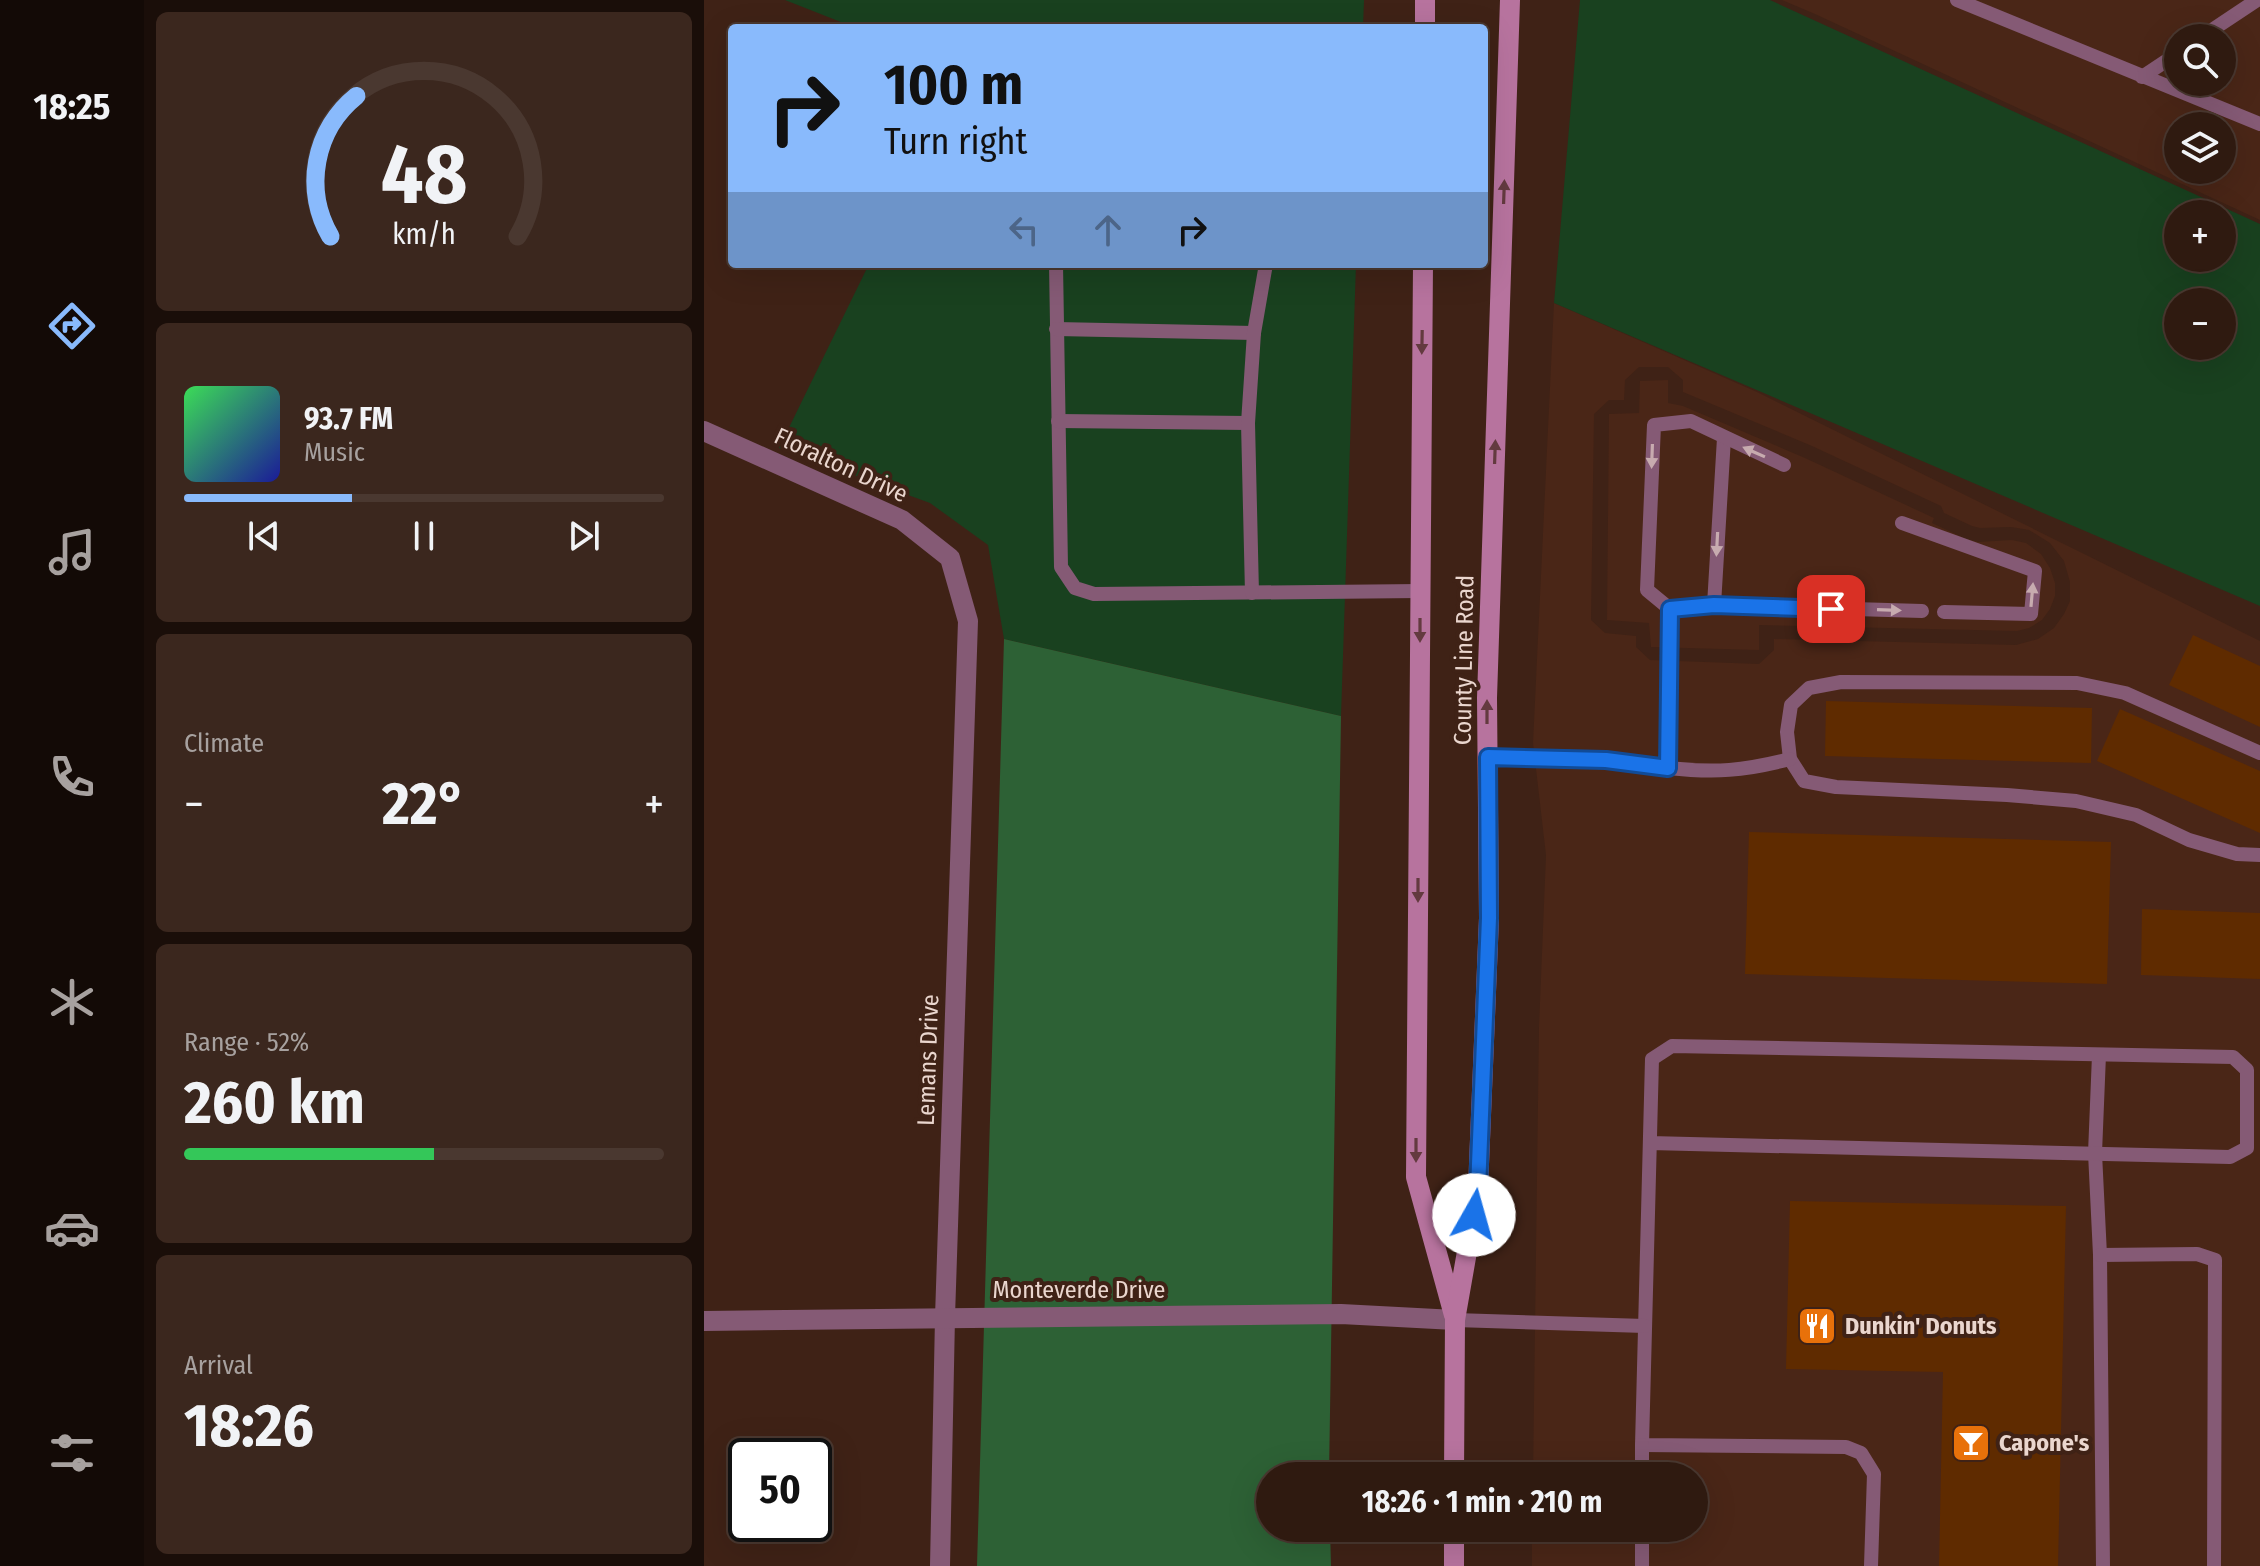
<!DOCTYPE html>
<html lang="en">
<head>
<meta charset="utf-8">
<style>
  body { margin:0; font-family:"Fira Sans Condensed",sans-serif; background:#3b271e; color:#f1f3f6; height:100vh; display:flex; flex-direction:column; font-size:30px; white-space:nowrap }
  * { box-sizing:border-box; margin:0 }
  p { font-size:26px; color:#a7a19f }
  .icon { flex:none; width:44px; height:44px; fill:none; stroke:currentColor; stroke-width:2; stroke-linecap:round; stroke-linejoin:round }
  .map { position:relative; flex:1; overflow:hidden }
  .side { display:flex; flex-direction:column; gap:12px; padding:12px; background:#1a0e09; width:560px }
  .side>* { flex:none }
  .banner { position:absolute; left:24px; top:24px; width:760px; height:244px; border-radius:8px; box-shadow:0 8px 32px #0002,0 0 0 2px #4a3830; background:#89bafc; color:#111; overflow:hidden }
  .fabs { position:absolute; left:1460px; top:24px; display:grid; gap:16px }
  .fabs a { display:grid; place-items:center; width:72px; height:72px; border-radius:50%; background:#2f1a10; box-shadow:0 8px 32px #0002,0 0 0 2px #4a3830; font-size:40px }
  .speed { position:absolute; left:24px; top:1438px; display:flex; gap:16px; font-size:40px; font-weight:700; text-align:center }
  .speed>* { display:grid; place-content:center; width:104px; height:104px; border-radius:50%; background:#2f1a10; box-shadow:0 8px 32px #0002,0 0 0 2px #4a3830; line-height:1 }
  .speed .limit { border:4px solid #111; border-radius:12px; background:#fff; color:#111 }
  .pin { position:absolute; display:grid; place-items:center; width:68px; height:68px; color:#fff; margin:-34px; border-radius:16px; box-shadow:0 4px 12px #0006 }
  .me { position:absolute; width:88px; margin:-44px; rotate:7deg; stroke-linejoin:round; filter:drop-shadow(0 0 6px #0008) }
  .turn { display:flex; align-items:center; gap:28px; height:168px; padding:0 24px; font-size:36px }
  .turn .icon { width:104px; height:104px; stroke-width:2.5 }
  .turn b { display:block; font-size:56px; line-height:68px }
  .lanes { display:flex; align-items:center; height:76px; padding:0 24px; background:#0003; justify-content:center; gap:40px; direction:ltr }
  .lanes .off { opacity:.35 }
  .big { font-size:60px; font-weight:700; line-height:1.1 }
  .side .tile { flex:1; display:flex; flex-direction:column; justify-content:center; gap:12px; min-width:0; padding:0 28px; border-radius:12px; background:#3b271e }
  .side .dial { align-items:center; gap:0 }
  .dial svg { height:208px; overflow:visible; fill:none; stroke:#4a3830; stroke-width:7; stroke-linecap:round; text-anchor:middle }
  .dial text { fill:#f1f3f6; stroke:none }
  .song { display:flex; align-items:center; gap:24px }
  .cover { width:96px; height:96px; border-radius:12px; background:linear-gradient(135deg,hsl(130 70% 55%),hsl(240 70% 35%)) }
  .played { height:8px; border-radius:4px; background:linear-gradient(90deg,#89bafc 35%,#4a3830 35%) }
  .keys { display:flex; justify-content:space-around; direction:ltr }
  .heat { display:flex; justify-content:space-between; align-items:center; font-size:44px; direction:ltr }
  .charge { height:12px; border-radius:6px; background:linear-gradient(90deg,#34c759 52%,#4a3830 0) }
  .trip { position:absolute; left:552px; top:1462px; width:452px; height:80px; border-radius:40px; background:#2f1a10; box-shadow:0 8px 32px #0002,0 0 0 2px #4a3830; font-weight:700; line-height:80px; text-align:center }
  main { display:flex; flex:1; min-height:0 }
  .tabs { display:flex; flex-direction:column; width:144px; justify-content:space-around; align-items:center; background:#130a06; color:#a7a19f }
  .tabs .icon { width:56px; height:56px }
  .tabs .current { color:#89bafc }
  .tabs b { font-size:36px; color:#f1f3f6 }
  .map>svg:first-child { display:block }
  .built { fill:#4a2617; fill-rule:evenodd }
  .green { fill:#19411f; fill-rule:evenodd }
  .forest { fill:#2d6135 }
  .building { fill:#5f2b00 }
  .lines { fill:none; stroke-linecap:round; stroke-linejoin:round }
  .service { stroke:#855a75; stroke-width:14 }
  .minor { stroke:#855a75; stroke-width:20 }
  .secondary { stroke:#b7739e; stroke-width:20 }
  .oneway { fill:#633a3f }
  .oneway2 { fill:#c7abaf }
  .route-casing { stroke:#114b97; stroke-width:20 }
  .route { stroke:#1a73e8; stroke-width:14 }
  .labels { text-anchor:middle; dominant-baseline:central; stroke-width:8; stroke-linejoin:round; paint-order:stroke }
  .street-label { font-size:24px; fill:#ead6ce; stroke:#3f2216 }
  .poi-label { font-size:24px; font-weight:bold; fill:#ead6ce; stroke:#3f2216; text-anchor:start }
</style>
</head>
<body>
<main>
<nav class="tabs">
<b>18:25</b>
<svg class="icon current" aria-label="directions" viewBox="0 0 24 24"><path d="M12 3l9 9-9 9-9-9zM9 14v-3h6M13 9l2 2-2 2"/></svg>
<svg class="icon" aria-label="music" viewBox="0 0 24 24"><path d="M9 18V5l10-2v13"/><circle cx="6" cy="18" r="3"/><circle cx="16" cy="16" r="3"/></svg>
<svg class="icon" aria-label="phone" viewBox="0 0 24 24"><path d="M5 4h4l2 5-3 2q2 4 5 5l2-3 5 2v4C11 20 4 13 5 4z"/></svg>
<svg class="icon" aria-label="climate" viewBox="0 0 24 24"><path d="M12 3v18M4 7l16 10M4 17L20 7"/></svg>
<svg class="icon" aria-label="car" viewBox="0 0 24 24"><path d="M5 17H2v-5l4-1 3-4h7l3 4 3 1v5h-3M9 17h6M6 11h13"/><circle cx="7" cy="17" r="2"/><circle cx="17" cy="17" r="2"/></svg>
<svg class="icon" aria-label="filters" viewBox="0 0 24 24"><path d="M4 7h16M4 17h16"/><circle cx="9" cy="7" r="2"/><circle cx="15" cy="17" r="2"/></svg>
</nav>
<section class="side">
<div class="tile dial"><svg viewBox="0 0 100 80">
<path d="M14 69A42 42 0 1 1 86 69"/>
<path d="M14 69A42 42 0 0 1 24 15" stroke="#89bafc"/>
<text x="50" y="56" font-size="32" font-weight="700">48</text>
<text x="50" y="72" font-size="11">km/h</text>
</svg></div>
<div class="tile">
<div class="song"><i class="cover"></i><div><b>93.7 FM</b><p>Music</p></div></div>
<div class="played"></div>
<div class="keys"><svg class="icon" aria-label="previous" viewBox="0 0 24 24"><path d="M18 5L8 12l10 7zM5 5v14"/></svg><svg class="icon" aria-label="pause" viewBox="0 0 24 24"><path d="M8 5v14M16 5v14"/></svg><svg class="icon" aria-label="next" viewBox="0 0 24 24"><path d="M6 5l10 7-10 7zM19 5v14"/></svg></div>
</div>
<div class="tile"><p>Climate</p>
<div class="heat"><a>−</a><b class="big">22°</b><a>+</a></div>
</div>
<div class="tile"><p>Range · 52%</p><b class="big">260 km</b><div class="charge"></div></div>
<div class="tile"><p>Arrival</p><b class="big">18:26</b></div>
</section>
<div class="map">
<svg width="1556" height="1566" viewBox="0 0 1556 1566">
  <rect width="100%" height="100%" fill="#3f2216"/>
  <g class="built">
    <path d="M1078,0H1556V220L1111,14ZM1474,38H1518V82H1474ZM1474,126H1518V170H1474Z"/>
    <path d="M850,303L1053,392L1556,641V1566H828V1528H990V1476H829L835,1027L842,855L829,743ZM935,367H964L979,380V392L1108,446L1237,506L1240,513L1268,526L1276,528L1307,527L1325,530L1346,543L1360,561L1366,582V601L1360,614L1350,628L1334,639L1312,645L1070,639V650L1055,664L946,660L932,647V636L901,633L887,620L890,414L905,400H920L921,380Z"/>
    <path d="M964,380V403L979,406L1101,458L1230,518L1228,523L1262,539L1274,542L1308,540L1322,543L1337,554L1346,568L1351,583V596L1346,609L1338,620L1325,628L1313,631L1055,625V650L947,647L945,623L903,620L905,414L935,413L936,381Z"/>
  </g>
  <g class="green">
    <path d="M81,0H660L659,28H152Z"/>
    <path d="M876,0H1066L1556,224V606L850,303ZM1474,214H1518V258H1474ZM1474,302H1518V346H1474Z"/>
    <path d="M165,264H652L637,716L300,639L284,545L226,503L75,448Z"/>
  </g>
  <path class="forest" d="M300,639L637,716L625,1476H566V1528H626L627,1566H273Z"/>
  <g class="building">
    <path d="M1489,635L1556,666V727L1465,685Z"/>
    <path d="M1122,701L1388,708L1387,763L1121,756Z"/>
    <path d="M1416,709L1556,771V833L1393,761Z"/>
    <path d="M1045,832L1407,842L1403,984L1041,974Z"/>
    <path d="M1438,909L1556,913V979L1437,975Z"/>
    <path d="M1086,1201L1362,1206L1354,1566H1235L1239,1372L1082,1369Z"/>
  </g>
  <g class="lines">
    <g class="service">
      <path d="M1253,0L1556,124"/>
      <path d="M1496,38L1553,0"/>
      <path d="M1438,77L1474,53"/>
      <path d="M352,264L357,567L371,588L390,594L716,591"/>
      <path d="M352,329L550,333"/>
      <path d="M354,421L544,423"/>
      <path d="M1198,523L1331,571L1327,614L1240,612"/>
      <path d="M548,593L544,423L550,333L562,264"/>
      <path d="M1010,605L1020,438"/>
      <path d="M966,609L943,590L950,425L987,421L1080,465"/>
      <path d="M1556,753L1421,693L1373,683L1137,682L1105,688L1087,705L1083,732L1086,759L1100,781L1132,787L1303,795L1372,801L1432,815L1485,840L1533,854L1556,855"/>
      <path d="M784,757L902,760L964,768L966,609L1010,605L1218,611"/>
      <path d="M964,768C1012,773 1039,771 1086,759"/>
      <path d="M1395,1055L1391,1153L1396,1255L1399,1566"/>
      <path d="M946,1143L1526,1157L1543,1148V1070L1529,1057L968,1046L948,1059L938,1445L1142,1447L1157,1453L1170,1474L1167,1566"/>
      <path d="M1396,1255L1493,1254L1511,1260L1510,1566"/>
      <path d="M751,1320L941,1326"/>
      <path d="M938,1476V1445"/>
      <path d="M938,1566V1528"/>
    </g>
    <g class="minor">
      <path d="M0,431L198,520L246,558L264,621L241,1317L236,1566"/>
      <path d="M0,1321L637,1314L751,1320"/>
    </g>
    <g class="secondary">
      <path d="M721,28V0"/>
      <path d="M719,264L712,1177L750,1315"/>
      <path d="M750,1476L751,1320L774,1189L785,918L783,698L806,0"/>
      <path d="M750,1566V1528"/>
    </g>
  </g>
  <defs><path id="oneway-solid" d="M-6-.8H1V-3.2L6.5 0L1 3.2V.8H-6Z" transform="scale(2)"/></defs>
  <g class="oneway">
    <use href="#oneway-solid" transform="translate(800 192) rotate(-88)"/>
    <use href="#oneway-solid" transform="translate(718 342) rotate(91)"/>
    <use href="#oneway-solid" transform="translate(791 452) rotate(-88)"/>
    <use href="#oneway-solid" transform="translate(716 630) rotate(90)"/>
    <use href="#oneway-solid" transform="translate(783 712) rotate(-90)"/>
    <use href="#oneway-solid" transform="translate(714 890) rotate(90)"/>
    <use href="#oneway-solid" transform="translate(712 1150) rotate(90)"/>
  </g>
  <g class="oneway2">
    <use href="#oneway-solid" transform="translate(1050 452) rotate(-156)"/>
    <use href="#oneway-solid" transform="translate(948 456) rotate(92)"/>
    <use href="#oneway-solid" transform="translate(1013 544) rotate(93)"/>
    <use href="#oneway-solid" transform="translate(1328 595) rotate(-85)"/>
    <use href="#oneway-solid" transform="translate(1185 610) rotate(2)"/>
  </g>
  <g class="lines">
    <g class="route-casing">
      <path id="route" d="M770,1215L774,1189L785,918L784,757L902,760L964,768L966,609L1010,605L1127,609"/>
    </g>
    <use href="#route" class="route"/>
  </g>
  <defs>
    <g id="restaurant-square" transform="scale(2)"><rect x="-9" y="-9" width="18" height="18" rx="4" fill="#e8710a" stroke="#3f2216"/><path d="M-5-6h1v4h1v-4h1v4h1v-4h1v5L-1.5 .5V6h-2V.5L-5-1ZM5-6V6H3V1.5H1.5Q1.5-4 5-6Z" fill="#fff"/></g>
    <g id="bar-square" transform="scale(2)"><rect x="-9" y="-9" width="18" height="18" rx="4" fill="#e8710a" stroke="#3f2216"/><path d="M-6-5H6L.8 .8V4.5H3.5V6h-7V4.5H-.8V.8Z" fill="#fff"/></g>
  </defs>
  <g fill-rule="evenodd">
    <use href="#restaurant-square" x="1113" y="1326"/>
    <use href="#bar-square" x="1267" y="1443"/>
  </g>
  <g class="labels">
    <g class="street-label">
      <text transform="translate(137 465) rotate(25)">Floralton Drive</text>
      <text transform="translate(760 660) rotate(-89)">County Line Road</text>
      <text transform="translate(224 1060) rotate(-88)">Lemans Drive</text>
      <text x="375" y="1290">Monteverde Drive</text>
    </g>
    <g class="poi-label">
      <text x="1141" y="1326">Dunkin' Donuts</text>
      <text x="1295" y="1443">Capone's</text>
    </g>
  </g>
</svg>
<div class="fabs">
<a><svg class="icon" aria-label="search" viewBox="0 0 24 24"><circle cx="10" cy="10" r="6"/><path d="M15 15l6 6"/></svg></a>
<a><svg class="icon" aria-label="layers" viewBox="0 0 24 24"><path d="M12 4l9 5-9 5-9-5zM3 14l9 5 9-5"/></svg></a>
<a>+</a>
<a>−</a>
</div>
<div class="speed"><div class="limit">50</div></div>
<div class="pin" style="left:1127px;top:609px;background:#d93025"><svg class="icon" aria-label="arrive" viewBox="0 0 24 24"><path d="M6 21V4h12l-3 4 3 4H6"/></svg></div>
<svg class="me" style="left:770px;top:1215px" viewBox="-20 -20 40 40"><circle r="19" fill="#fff"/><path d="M0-13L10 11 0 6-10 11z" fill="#1a73e8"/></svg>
<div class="trip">18:26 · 1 min · 210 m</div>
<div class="banner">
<div class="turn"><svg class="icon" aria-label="right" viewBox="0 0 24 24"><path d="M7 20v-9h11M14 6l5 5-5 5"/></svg><div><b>100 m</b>Turn right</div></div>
<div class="lanes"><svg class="icon off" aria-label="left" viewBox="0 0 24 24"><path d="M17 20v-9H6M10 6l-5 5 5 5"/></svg><svg class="icon off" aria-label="ahead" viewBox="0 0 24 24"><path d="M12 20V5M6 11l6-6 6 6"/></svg><svg class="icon" aria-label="right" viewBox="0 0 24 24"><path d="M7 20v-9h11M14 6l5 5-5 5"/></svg></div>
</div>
</div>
</main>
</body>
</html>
